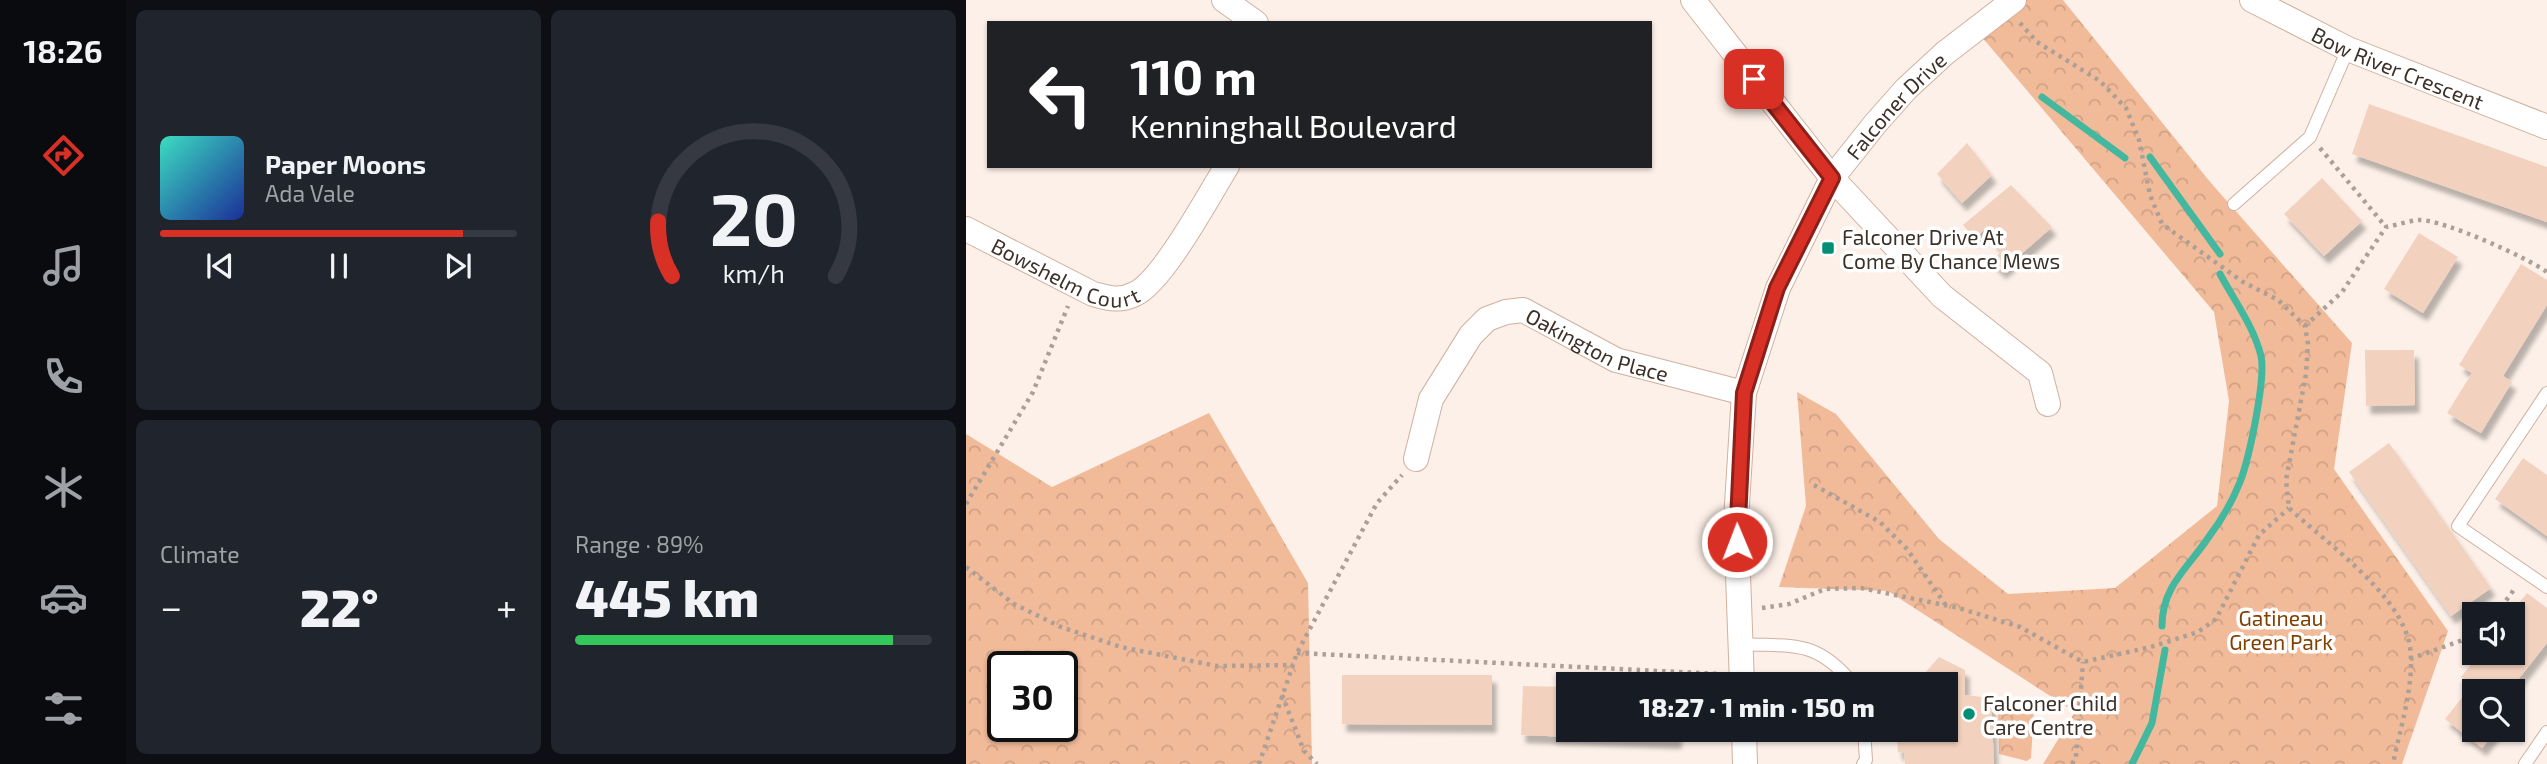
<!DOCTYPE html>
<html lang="en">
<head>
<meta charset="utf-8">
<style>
  body { margin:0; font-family:"Exo 2",sans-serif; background:#20242c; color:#f1f3f6; height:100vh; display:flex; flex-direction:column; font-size:26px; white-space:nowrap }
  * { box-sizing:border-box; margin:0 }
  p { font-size:23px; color:#9ea1a6 }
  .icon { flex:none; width:38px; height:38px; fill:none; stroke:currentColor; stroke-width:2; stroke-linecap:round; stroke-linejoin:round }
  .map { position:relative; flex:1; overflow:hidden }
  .drawer { display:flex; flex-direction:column; gap:10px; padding:10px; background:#0d0f14; width:840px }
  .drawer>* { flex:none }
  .top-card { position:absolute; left:21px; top:21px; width:665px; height:147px; border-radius:0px; box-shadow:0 2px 5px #0004; background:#202124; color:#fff; overflow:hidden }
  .fabs { position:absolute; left:1496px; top:602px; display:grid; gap:14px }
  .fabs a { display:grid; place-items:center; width:63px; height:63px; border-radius:0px; background:#171b24; box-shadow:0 2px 5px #0004; font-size:35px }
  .speed { position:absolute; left:21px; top:651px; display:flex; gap:14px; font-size:35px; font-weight:700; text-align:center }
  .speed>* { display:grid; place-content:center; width:91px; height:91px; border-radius:50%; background:#171b24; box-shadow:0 2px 5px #0004; line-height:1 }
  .speed .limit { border:4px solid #111; border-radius:10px; background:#fff; color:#111 }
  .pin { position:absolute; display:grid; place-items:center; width:60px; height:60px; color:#fff; margin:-30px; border-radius:14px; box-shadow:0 4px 10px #0006 }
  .me { position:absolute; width:77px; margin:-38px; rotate:359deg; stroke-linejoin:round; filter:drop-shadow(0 0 5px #0008) }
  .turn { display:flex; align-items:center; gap:24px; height:147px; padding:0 28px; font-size:32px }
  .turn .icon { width:91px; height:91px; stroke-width:2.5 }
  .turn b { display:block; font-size:49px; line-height:60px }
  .big { font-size:52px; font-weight:800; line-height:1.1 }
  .drawer .widget { flex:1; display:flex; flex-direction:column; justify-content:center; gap:10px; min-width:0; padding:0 24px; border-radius:10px; background:#20242c }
  .drawer .dial { align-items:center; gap:0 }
  .dial svg { height:182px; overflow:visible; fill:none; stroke:#363941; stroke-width:7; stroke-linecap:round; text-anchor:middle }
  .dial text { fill:#f1f3f6; stroke:none }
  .song { display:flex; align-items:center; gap:21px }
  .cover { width:84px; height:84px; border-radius:10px; background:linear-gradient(135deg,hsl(170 70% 55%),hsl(230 70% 35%)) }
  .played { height:7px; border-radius:4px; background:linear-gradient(90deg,#d93025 85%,#363941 85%) }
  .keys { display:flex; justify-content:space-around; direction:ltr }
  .heat { display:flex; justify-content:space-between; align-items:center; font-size:38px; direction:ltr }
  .charge { height:10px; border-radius:5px; background:linear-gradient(90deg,#34c759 89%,#363941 0) }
  .drawer .tiles { flex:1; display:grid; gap:10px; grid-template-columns:repeat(2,1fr) }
  .trip { position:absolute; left:590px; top:672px; width:402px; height:70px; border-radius:0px; background:#171b24; box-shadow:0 2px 5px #0004; font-weight:800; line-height:70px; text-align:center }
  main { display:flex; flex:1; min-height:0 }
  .tabs { display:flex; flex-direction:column; width:126px; justify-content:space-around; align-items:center; background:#090b0e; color:#9ea1a6 }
  .tabs .icon { width:49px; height:49px }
  .tabs .current { color:#d93025 }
  .tabs b { font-size:32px; color:#f1f3f6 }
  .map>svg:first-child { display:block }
  .park { fill:url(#park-crowns); fill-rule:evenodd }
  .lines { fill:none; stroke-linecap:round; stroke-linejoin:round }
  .stream { stroke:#43b89e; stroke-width:7 }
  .building { fill:#f2d2be; filter:url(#shadow) }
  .service-casing { stroke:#d0b19e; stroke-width:14 }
  .minor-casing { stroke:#d0b19e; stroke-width:26 }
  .path { stroke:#ac9f97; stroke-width:4.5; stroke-dasharray:3.5 5; stroke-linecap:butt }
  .service { stroke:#fff; stroke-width:12 }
  .minor { stroke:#fff; stroke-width:24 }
  .route-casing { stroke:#8d1f18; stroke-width:18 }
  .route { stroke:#d93025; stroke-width:12 }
  .poi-dot { fill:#028d76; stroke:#fff; stroke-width:2.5 }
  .labels { text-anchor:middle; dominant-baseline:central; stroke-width:7; stroke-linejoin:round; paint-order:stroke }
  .street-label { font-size:21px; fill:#3c3028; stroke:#fff }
  .poi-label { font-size:21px; fill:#3c3028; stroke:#fff; text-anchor:start }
  .park-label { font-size:21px; fill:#833f00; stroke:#fff }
</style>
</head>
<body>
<main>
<nav class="tabs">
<b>18:26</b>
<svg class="icon current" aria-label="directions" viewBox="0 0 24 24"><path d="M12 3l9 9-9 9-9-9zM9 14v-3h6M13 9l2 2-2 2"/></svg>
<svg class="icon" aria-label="music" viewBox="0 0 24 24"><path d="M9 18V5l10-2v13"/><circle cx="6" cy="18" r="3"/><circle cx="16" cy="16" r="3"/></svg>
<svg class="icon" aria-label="phone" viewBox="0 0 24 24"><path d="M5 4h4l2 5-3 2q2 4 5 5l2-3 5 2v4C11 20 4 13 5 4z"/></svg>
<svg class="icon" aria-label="climate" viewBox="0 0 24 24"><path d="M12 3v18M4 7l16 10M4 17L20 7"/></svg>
<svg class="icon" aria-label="car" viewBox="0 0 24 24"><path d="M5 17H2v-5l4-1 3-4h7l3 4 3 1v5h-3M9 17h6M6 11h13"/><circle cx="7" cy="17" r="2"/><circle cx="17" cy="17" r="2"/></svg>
<svg class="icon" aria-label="filters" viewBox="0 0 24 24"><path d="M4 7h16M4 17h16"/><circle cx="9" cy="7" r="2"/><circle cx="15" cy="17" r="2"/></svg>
</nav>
<section class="drawer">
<div class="tiles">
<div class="widget">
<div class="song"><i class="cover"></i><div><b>Paper Moons</b><p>Ada Vale</p></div></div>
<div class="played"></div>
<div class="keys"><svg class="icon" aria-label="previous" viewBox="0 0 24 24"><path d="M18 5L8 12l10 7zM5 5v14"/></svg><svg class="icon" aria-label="pause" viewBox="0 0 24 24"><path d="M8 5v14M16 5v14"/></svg><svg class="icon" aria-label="next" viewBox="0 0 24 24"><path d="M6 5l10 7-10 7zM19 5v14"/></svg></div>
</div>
<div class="widget dial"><svg viewBox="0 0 100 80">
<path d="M14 69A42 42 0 1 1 86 69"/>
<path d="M14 69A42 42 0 0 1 8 45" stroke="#d93025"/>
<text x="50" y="56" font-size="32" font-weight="700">20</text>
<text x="50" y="72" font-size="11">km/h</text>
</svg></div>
<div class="widget"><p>Climate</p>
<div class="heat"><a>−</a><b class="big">22°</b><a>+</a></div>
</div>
<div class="widget"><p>Range · 89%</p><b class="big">445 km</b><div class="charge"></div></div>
</div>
</section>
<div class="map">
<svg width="1581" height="764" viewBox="0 0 1581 764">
  <defs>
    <pattern id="park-crowns" width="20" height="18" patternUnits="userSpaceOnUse" patternTransform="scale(1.75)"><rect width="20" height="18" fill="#f1bb9a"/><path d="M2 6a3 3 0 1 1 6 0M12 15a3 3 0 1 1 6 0" fill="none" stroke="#d0a185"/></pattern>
    <filter id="shadow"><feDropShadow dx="4.5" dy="8" stdDeviation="2" flood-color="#0004"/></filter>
  </defs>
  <rect width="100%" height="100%" fill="#fdf0e8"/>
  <g class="park">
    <path d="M1061,0H1097L1245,183L1386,343L1368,469L1482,631L1436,764H1077L1109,712L922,591L813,587L840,506L831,392L870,414L973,539L1042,594L1149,588L1251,506L1263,401L1248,312L1015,36Z"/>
    <path d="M243,413L342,583L346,764H0V434L86,487ZM37,667H96V726H37Z"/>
    <path d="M1032,708L1068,710L1065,758L1061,761L1033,754Z"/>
  </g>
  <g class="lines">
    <g class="stream">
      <path d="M1076,97L1159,158"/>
      <path d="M1184,157L1254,254"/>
      <path d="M1196,626C1196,586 1222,568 1242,538C1255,521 1266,502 1274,482C1283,459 1300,379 1295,356C1288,327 1268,300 1254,274"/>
      <path d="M1166,764L1186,723L1199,650"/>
    </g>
  </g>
  <g class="building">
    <path d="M1403,104L1581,167V222L1386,154Z"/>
    <path d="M1001,143L1026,175L996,203L971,174Z"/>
    <path d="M1356,178L1396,221L1358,256L1318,214Z"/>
    <path d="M1045,185L1086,227L1036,271L1026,262L1035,251L1028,241L1018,230L1009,239L997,225Z"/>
    <path d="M1453,233L1492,257L1457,313L1418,289Z"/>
    <path d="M1555,264L1581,280V305L1537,376L1546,382L1515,433L1481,413L1506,373L1493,365Z"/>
    <path d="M1399,350H1448L1449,405L1400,406Z"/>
    <path d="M1423,443L1525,588L1485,616L1383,472Z"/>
    <path d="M1557,458L1581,475V536L1529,499Z"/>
    <path d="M1561,593L1581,608V643L1543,691H1508V730H1531L1516,748L1479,719L1506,685L1495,677L1514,653H1547V614H1544Z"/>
    <path d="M973,657L999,670V695L1025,698L1028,764H939L938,753L932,752L931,739H938V730H980V684H949Z"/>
    <path d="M376,675H526V725L376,724Z"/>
    <path d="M557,686L602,687V730H712L711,741L555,735Z"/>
  </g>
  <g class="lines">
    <g class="service-casing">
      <g id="service">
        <path d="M1268,204L1344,137L1382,49"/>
        <path d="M1581,393L1492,526L1581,587"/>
        <path d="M775,644C828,647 850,639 887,684"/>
        <path d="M897,764L900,760L898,730"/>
        <path d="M1559,764L1581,732"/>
      </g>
    </g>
    <g class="minor-casing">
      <g id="minor">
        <path d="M258,0L290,23"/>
        <path d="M727,0L866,178L976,296L1074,373L1082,404"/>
        <path id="s1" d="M1286,0L1382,49L1581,127"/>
        <path id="s2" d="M0,229L127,294C142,298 153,302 169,294C197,281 243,195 261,166"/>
        <path id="s3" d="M450,459L465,399L505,335L521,319L540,312L557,310L650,360L778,393"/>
        <path id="s4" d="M776,684L770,520L778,393L812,288L866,178L909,124L940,89L979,53L1048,0"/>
        <path d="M778,730L779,764"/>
      </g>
    </g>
    <g class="path">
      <path d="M1054,23L1071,42L1134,81L1160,108L1173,140L1184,195L1196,224L1277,282L1312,300L1339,326L1342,344L1340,374L1320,480L1323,508C1361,544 1436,595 1444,647C1449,684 1434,728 1427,764"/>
      <path d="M1354,148L1420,227"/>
      <path d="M1339,326L1376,292L1420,227C1431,225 1442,221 1453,220C1476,219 1562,258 1581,272"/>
      <path d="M848,485L914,522L941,549L979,604"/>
      <path d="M0,504L67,392L102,306"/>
      <path d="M0,567L48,604L95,627L155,647L251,666L327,665"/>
      <path d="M796,608L823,604L859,589L895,588L993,608L1054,627L1117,662L1185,647L1232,632L1250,619L1293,535L1323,508"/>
      <path d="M1530,614L1550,587"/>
      <path d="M331,653L754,674"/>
      <path d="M1444,659L1508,636"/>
      <path d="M316,695L338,751L351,764"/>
      <path d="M293,764L331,653L411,503L436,475"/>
      <path d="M1106,764L1110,757L1117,662"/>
    </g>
    <use href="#service" class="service"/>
    <use href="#minor" class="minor"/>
  </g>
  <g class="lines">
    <g class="route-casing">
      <path id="route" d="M771,542L778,393L811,288L866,178L788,79"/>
    </g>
    <use href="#route" class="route"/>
  </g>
  <g class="poi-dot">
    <rect x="855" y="241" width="14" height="14" rx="3.5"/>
    <circle cx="1003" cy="714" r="7"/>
  </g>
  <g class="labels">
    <g class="street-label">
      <text stroke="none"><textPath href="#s1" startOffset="161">Bow River Crescent</textPath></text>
      <text stroke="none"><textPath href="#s4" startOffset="621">Falconer Drive</textPath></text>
      <text stroke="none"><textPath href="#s2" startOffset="110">Bowshelm Court</textPath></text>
      <text stroke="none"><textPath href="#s3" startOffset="280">Oakington Place</textPath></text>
    </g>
    <g class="poi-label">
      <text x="876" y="236">Falconer Drive At<tspan x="876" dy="24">Come By Chance Mews</tspan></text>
      <text x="1017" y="702">Falconer Child<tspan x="1017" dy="24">Care Centre</tspan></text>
    </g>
    <g class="park-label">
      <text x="1315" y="617">Gatineau<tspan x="1315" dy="24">Green Park</tspan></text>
    </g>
  </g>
</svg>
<div class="fabs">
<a><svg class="icon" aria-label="sound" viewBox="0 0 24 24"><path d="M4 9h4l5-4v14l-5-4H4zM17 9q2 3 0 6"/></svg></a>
<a><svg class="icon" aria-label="search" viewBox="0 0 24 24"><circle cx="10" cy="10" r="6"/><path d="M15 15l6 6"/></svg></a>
</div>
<div class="speed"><div class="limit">30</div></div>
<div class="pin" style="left:788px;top:79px;background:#d93025"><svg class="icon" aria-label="arrive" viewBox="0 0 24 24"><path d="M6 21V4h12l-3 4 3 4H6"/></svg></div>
<svg class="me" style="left:771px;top:542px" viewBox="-20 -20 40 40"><circle r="17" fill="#d93025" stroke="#fff" stroke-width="3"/><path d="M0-11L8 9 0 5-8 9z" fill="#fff"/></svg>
<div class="trip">18:27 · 1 min · 150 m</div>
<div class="top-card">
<div class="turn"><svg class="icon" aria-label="left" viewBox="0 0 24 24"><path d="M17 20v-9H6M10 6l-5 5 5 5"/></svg><div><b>110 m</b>Kenninghall Boulevard</div></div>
</div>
</div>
</main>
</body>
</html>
